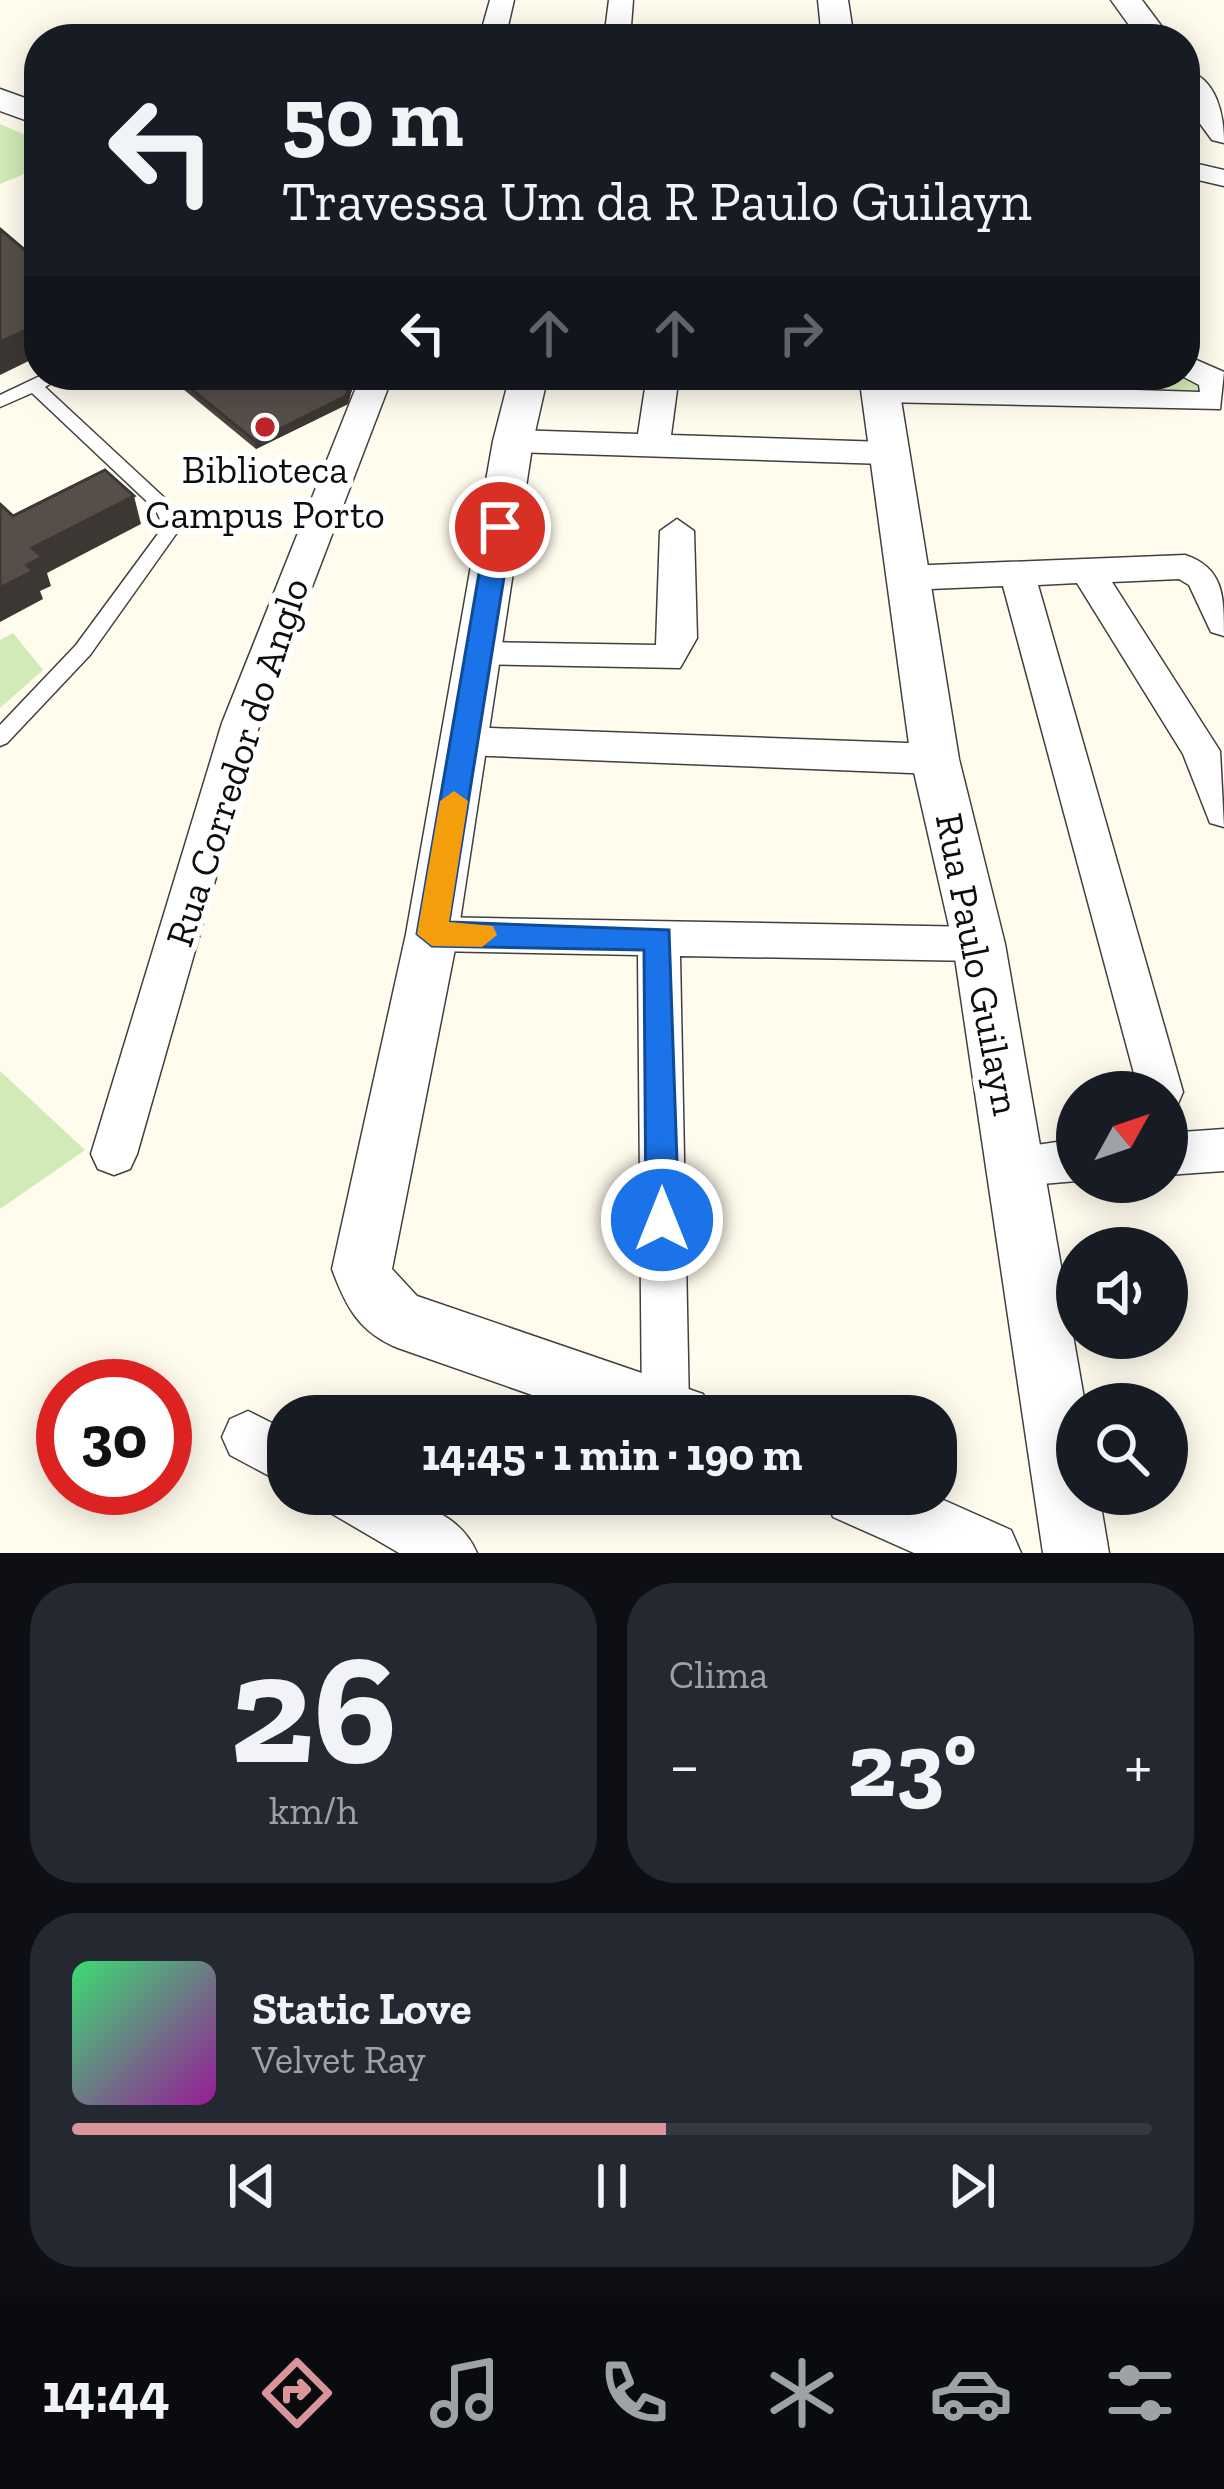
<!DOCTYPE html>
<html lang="pt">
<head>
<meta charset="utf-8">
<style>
  body { margin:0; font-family:"Zilla Slab",serif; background:#242831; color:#f1f3f6; height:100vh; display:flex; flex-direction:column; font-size:45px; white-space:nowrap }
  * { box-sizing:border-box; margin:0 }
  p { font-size:39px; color:#9ea1a6 }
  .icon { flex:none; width:66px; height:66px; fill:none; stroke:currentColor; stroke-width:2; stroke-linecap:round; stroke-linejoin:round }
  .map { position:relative; height:1553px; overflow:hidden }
  .sheet { display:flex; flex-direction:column; gap:30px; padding:30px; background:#0d0f14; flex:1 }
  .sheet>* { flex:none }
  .hud { position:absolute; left:24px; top:24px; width:1176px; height:366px; border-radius:48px; box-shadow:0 6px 30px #0003; background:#171b24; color:#f1f3f6; overflow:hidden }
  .needle { width:78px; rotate:50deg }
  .fabs { position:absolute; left:1056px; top:1071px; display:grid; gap:24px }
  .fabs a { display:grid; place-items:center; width:132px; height:132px; border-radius:50%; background:#171b24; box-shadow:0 6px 30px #0003; font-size:60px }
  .speed { position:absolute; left:36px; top:1359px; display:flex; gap:24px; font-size:60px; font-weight:700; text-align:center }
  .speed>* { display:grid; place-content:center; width:156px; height:156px; border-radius:50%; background:#171b24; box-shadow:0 6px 30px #0003; line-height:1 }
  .speed .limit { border:18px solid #d22; background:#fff; color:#111 }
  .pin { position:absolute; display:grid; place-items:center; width:102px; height:102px; color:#fff; margin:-51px; border:6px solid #fff; border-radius:50%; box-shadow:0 3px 12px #0007 }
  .me { position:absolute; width:132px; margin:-66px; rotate:0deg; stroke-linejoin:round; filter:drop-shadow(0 0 9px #0008) }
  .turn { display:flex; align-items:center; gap:42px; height:252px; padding:0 60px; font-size:54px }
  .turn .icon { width:156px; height:156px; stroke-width:2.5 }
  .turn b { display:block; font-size:84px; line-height:102px }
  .lanes { display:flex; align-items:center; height:114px; padding:0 60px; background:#0003; justify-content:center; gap:60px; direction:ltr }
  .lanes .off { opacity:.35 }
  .big { font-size:90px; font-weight:700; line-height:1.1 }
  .sheet .card { flex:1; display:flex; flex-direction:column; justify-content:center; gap:18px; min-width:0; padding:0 42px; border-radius:48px; background:#242831 }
  .sheet .dial { align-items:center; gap:0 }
  .dial b { font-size:156px; line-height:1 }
  .song { display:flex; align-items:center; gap:36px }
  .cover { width:144px; height:144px; border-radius:18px; background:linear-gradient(135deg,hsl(140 70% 55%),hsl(300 70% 35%)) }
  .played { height:12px; border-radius:6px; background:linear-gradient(90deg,#da959b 55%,#363941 55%) }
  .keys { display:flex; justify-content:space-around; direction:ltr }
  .heat { display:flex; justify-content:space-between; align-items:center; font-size:66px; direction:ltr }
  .sheet .tiles { flex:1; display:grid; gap:30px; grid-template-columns:1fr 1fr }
  .card:last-child { grid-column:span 2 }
  .trip { position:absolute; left:267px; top:1395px; width:690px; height:120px; border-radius:48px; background:#171b24; box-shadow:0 6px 30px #0003; font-weight:700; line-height:120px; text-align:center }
  .dock { display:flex; height:192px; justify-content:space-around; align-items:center; background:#090b0e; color:#9ea1a6 }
  .dock .icon { width:84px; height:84px }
  .dock .on { color:#da959b }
  .dock b { font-size:54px; color:#f1f3f6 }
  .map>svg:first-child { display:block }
  .green { fill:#d1eab6 }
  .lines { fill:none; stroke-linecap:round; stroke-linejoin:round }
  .service-casing { stroke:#404040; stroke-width:3 }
  .minor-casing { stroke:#404040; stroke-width:3 }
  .tertiary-casing { stroke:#404040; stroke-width:3 }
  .service { fill:#fff; fill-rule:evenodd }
  .minor { fill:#fff; fill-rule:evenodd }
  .tertiary { fill:#fff; fill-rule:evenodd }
  .wall { fill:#4a433f }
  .shaded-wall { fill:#3c3733 }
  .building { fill:#564e49; stroke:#3c3733; stroke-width:3 }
  .route { fill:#1a73e8; stroke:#114b97; stroke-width:3 }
  .slow { fill:#f59e0b }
  .poi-dot { fill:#bf232b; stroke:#fff; stroke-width:4.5 }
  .labels { text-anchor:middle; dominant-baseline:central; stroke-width:12; stroke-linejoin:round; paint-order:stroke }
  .poi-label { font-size:39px; fill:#0d0d0d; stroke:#fff }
  .street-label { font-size:39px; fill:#0d0d0d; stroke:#fff }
</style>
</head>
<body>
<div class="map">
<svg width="1224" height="1553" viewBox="0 0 1224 1553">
  <rect width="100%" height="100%" fill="#fffbed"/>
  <g class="green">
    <path d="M0,124L39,141V168L0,184Z"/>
    <path d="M903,375H1184L1199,384L1201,396L903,384Z"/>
    <path d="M13,633L43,670L0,708V640Z"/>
    <path d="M0,1071L85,1150L0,1209Z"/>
  </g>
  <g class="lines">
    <g class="service-casing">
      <path id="service" d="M42,375H65L45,387L170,503L181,527L90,655L7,743L0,746V725L76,645L163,527L156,510L32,393L0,407V395Z"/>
    </g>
    <g class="minor-casing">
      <g id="minor">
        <path d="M490,0H514L505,39H479Z"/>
        <path d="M609,0H633L630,39H604Z"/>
        <path d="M1185,161L1224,170V186L1185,177Z"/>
        <path d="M1185,355L1224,372L1220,409L879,402L863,392L879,382L1200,392L1199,385L1180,375H1185Z"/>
        <path d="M361,375H393L260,723L137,1154L130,1169L114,1175L98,1169L91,1154L222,723Z"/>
        <path d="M647,375H679L671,435L885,442L902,453L885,464L513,452L497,441L513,430L638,434Z"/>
        <path d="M677,519L694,531L697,638L680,668L465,664L460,655L465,646L478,642L656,645L660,531Z"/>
        <path d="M1185,555C1224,568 1224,596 1224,636L1211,632L1189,585L1179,579L1112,582L1220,751L1224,827L1210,823L1183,754L1077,583L1038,585L1183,1092L1177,1106L1167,1110V1092H1139L1003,586L905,590L887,578L905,566Z"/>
        <path d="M464,727L935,744L949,749L954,759L949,769L935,774L464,755L450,751L445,741L450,731Z"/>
        <path d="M432,917L979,927L994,932L1000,944L994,956L979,961L680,956L689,1408L686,1416H642L638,955L432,951L417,946L411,934L417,922Z"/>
        <path d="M1224,1129V1171L1167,1175V1133Z"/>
        <path d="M1077,1139V1181L1018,1186L1002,1180L995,1165L1002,1150Z"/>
        <path d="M248,1411L288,1431V1486L230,1455L222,1437L230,1419Z"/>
        <path d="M321,1494C374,1494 452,1495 477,1553H399L329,1512Z"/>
      </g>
    </g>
    <g class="tertiary-casing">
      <g id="tertiary">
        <path d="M818,0H848L854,39H822Z"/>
        <path d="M1111,0H1142L1171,39H1139Z"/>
        <path d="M1185,70C1217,78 1224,115 1224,143L1212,140L1185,103Z"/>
        <path d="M0,89L39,103V125L0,111Z"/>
        <path d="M510,375H548L533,441L458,934L392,1269L417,1296L703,1394L712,1416H592L398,1348C359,1332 346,1307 332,1269L406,934L493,441Z"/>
        <path d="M859,375H897L959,759L1005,944L1085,1404H1077V1494H1099L1109,1553H1043L953,944L911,759Z"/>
        <path d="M824,1494H930L1011,1530L1021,1553H914L833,1517Z"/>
      </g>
    </g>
    <use href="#service" class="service"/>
    <use href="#minor" class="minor"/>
    <use href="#tertiary" class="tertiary"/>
  </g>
  <path class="wall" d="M166,375H356L348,404L256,449Z"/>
  <g class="shaded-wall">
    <path d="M39,324V356L0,375V342Z"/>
    <path d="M353,375H356L348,404L256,449L255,441Z"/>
    <path d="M134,496L141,524L47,573L51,586L40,591L43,599L0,622V588L27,565L32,548Z"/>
  </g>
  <g class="building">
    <path d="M0,229L39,262V324L0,342Z"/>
    <path d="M174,375H353L346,396L255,441Z"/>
    <path d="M105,470L134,496L32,548L42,557L27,565L33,571L0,588V504L13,516Z"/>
  </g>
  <path class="route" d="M500,519L512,527L449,922L669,930L679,1220L674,1231L662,1236L650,1231L646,1220L644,950L432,946L417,934L487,527Z"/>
  <path class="slow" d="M454,791L468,801L449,922L493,926L497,935L482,947L432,946L417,934L440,801Z"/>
  <circle class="poi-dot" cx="265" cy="427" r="12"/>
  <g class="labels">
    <g class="poi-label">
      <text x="265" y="469">Biblioteca<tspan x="265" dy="45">Campus Porto</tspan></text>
    </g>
    <g class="street-label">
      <text transform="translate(237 762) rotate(-72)">Rua Corredor do Anglo</text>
      <text transform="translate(978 964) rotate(79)">Rua Paulo Guilayn</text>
    </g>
  </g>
</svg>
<div class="fabs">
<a><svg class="needle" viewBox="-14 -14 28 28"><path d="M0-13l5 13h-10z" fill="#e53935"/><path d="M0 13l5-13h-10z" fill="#9ea1a6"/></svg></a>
<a><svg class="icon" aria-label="sound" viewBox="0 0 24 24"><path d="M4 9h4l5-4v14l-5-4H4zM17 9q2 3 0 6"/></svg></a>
<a><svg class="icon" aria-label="search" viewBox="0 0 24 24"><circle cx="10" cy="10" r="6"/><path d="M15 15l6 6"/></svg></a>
</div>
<div class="speed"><div class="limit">30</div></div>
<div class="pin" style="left:500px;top:527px;background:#d93025"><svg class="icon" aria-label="arrive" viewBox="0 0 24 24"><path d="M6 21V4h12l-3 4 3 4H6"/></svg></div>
<svg class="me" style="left:662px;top:1220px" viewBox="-20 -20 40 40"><circle r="17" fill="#1a73e8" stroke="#fff" stroke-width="3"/><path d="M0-11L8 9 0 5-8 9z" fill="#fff"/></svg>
<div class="trip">14:45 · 1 min · 190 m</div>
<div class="hud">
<div class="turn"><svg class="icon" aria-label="left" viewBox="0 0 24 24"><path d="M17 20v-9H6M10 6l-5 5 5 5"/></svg><div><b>50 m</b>Travessa Um da R Paulo Guilayn</div></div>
<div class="lanes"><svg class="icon" aria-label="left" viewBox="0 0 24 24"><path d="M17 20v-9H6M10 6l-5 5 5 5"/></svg><svg class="icon off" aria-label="ahead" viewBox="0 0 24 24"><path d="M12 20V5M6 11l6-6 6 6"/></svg><svg class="icon off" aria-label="ahead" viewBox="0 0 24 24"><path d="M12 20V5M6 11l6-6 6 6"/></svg><svg class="icon off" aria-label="right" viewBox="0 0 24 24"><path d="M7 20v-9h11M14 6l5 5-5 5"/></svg></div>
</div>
</div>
<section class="sheet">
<div class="tiles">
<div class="card dial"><b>26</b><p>km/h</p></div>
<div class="card"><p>Clima</p>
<div class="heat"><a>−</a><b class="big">23°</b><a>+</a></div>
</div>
<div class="card">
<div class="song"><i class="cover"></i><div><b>Static Love</b><p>Velvet Ray</p></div></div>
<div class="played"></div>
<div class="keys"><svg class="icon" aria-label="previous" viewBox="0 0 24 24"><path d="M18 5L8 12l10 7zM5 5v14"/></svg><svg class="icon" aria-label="pause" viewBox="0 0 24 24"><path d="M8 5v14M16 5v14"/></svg><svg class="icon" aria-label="next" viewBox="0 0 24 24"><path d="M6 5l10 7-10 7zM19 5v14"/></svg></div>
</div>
</div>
</section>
<nav class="dock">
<b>14:44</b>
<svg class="icon on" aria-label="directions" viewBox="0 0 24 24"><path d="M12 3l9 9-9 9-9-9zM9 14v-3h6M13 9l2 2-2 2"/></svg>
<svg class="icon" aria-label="music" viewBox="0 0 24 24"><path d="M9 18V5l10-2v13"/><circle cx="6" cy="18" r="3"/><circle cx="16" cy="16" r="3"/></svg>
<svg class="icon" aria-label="phone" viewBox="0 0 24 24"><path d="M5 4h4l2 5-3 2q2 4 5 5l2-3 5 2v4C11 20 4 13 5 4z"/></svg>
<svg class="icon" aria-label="climate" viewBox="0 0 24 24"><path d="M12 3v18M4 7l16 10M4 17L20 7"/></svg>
<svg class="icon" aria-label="car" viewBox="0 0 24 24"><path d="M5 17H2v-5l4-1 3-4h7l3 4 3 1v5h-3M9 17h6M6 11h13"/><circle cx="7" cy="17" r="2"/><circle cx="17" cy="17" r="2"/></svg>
<svg class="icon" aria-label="filters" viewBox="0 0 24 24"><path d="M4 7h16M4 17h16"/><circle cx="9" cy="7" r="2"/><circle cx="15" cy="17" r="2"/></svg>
</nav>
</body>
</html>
